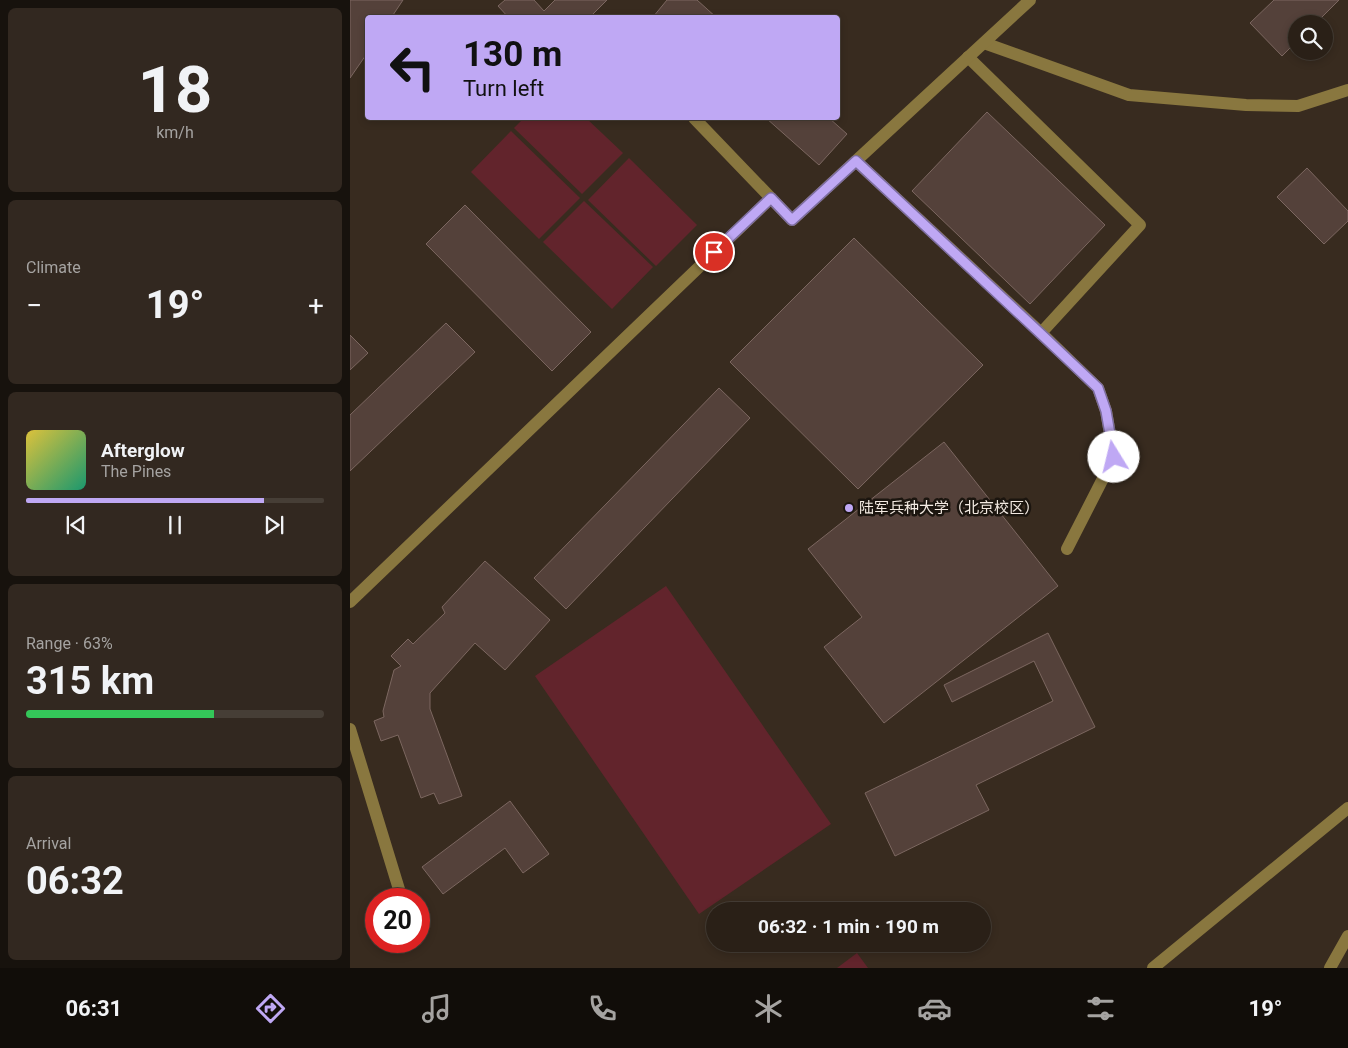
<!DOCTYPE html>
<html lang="en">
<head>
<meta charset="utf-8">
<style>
  body { margin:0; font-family:Roboto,"Noto Sans SC",sans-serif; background:#322820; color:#f1f3f6; height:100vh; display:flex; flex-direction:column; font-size:19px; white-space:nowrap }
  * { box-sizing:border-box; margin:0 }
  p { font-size:16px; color:#a5a3a1 }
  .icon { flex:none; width:28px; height:28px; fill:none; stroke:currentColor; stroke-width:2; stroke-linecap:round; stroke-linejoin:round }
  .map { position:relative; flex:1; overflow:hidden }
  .details { display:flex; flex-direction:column; gap:8px; padding:8px; background:#17120d; width:350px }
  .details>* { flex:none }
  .hud { position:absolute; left:15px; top:15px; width:475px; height:105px; border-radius:5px; box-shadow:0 2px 8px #0003,0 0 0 1px #463e36; background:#bfa8f4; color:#111; overflow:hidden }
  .tools { position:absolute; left:938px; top:15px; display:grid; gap:10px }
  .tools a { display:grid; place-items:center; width:45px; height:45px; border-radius:50%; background:#2a2017; box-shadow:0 2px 8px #0003,0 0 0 1px #463e36; font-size:25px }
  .speed { position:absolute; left:15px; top:888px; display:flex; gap:10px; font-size:25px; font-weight:700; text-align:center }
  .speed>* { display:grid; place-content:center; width:65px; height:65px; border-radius:50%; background:#2a2017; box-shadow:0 2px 8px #0003,0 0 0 1px #463e36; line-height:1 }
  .speed .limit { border:8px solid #d22; background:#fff; color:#111 }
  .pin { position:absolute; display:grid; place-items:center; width:42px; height:42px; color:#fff; margin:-21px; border:2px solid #fff; border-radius:50%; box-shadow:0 1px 5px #0007 }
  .me { position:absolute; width:55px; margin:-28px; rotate:351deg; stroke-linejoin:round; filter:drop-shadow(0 0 4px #0008) }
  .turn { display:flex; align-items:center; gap:18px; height:105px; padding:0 15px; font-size:22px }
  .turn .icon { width:65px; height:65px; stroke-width:2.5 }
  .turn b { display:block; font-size:35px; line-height:42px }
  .big { font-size:38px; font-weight:700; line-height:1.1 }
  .details .widget { flex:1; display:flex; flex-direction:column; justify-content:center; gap:8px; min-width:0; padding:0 18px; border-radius:8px; background:#322820 }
  .details .dial { align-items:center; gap:0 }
  .dial b { font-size:65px; line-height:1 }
  .song { display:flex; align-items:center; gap:15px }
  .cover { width:60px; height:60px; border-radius:8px; background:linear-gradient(135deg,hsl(50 70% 55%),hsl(160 70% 35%)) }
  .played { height:5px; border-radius:2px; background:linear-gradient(90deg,#bfa8f4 80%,#463e36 80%) }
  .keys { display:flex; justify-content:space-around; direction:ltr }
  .heat { display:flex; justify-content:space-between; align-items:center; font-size:28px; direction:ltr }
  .charge { height:8px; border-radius:4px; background:linear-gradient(90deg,#34c759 63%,#463e36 0) }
  .trip { position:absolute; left:356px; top:902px; width:285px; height:50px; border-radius:25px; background:#2a2017; box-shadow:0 2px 8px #0003,0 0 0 1px #463e36; font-weight:700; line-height:50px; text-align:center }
  .dock { display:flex; height:80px; justify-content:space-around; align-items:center; background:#110d09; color:#a5a3a1 }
  .dock .icon { width:35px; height:35px }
  .dock .on { color:#bfa8f4 }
  .dock b { font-size:22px; color:#f1f3f6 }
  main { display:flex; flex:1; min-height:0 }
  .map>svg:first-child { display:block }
  .green { fill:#62242c }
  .building { fill:#54413a; stroke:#7c6760 }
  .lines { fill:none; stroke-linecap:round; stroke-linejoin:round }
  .minor { stroke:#89773f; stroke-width:12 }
  .route-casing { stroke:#7c6d9f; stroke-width:12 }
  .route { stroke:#bfa8f4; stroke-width:9 }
  .poi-dot { fill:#bfa8f4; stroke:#1b150f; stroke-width:2 }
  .labels { text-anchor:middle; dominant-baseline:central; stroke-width:5; stroke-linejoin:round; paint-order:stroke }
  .poi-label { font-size:15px; fill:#f3eae2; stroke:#1b150f; text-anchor:start }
</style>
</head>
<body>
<main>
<section class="details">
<div class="widget dial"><b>18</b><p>km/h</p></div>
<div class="widget"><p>Climate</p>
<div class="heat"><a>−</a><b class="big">19°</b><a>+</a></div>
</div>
<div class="widget">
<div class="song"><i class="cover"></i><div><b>Afterglow</b><p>The Pines</p></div></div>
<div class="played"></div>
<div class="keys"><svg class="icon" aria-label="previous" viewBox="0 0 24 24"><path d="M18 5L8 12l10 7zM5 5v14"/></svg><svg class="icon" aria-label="pause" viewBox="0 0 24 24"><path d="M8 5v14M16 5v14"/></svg><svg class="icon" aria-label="next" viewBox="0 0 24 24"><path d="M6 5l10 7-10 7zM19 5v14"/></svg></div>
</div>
<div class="widget"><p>Range · 63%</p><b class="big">315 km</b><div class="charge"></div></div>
<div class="widget"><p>Arrival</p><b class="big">06:32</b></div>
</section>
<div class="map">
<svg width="998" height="968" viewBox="0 0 998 968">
  <rect width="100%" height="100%" fill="#382b1f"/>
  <g class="green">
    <path d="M174,118H236L273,153L232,194L164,128Z"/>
    <path d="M161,131L230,198L189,239L121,172Z"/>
    <path d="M279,158L347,225L306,266L238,200Z"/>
    <path d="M234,201L303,267L262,309L193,242Z"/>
    <path d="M316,586L481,824L349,914L185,676Z"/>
    <path d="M507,953L518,968H487Z"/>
  </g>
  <g class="building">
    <path d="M0,0H53L41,18H18V52L0,78Z"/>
    <path d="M155,0H184L194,11L205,0H257L239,18H159L148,6Z"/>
    <path d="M317,0H347L367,18H304L303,17Z"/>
    <path d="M924,0H989L965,24H946V42L932,56L900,23Z"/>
    <path d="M637,112L755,225L680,304L562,191Z"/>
    <path d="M416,118H479L497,134L469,165Z"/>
    <path d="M957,168L998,211V221L974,244L927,197Z"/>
    <path d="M115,205L241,332L202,371L76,244Z"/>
    <path d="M504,238L633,365L508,489L380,362Z"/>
    <path d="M96,323L125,352L0,471V415Z"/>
    <path d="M0,335L18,353L0,370Z"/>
    <path d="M369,388L400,418L216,609L184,578Z"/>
    <path d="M594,442L708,586L534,723L474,647L512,617L458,549Z"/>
    <path d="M135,561L200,620L155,670L125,643L80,693V709L112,796L89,804L84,793L71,798L48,735L31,741L24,721L34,717L33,711L44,670L51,666L41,656L58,639L63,644L95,613L92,607Z"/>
    <path d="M698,633L745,727L626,785L639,810L545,856L515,793L703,701L684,661L602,702L594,685Z"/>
    <path d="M160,801L199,854L173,873L155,848L93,894L72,867Z"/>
  </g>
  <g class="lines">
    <g class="minor">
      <path d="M634,43L779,95L896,105L948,106L998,90"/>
      <path d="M618,57L790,225L691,333"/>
      <path d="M344,118L442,220L680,0"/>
      <path d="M506,161L691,333L748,388L756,411L764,457L717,549"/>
      <path d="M0,602L421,198"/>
      <path d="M0,729L52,899"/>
      <path d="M803,968L998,808"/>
      <path d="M980,968L998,936"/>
    </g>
  </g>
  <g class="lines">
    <g class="route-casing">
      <path id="route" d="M364,252L421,198L442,220L506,161L691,334L748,388L756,411L764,457"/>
    </g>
    <use href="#route" class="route"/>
  </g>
  <circle class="poi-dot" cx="499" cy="508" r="5"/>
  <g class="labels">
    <g class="poi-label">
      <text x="509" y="508">陆军兵种大学（北京校区）</text>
    </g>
  </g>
</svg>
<div class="tools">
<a><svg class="icon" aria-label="search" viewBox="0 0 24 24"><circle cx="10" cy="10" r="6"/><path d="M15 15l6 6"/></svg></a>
</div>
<div class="speed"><div class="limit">20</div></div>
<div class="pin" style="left:364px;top:252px;background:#d93025"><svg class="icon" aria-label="arrive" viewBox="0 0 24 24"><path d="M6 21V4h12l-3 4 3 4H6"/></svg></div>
<svg class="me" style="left:764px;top:457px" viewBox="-20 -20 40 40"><circle r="19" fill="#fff"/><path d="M0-13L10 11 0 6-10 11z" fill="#bfa8f4"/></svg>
<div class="trip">06:32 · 1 min · 190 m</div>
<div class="hud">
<div class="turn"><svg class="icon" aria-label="left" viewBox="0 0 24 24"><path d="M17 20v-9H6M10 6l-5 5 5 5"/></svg><div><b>130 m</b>Turn left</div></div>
</div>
</div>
</main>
<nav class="dock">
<b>06:31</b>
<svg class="icon on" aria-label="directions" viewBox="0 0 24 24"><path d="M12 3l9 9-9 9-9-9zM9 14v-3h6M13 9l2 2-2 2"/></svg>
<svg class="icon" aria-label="music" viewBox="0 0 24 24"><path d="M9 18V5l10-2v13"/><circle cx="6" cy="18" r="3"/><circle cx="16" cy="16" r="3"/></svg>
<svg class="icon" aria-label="phone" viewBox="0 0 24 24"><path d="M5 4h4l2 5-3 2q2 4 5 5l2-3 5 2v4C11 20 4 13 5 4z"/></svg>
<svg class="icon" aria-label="climate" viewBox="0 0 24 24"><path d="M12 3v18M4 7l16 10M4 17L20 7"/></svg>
<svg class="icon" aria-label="car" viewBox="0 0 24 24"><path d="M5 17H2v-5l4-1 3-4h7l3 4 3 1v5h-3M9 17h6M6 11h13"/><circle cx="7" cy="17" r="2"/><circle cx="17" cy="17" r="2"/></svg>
<svg class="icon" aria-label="filters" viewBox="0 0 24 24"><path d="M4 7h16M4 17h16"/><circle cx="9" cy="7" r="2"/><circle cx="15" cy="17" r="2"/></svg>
<b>19°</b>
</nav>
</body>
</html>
